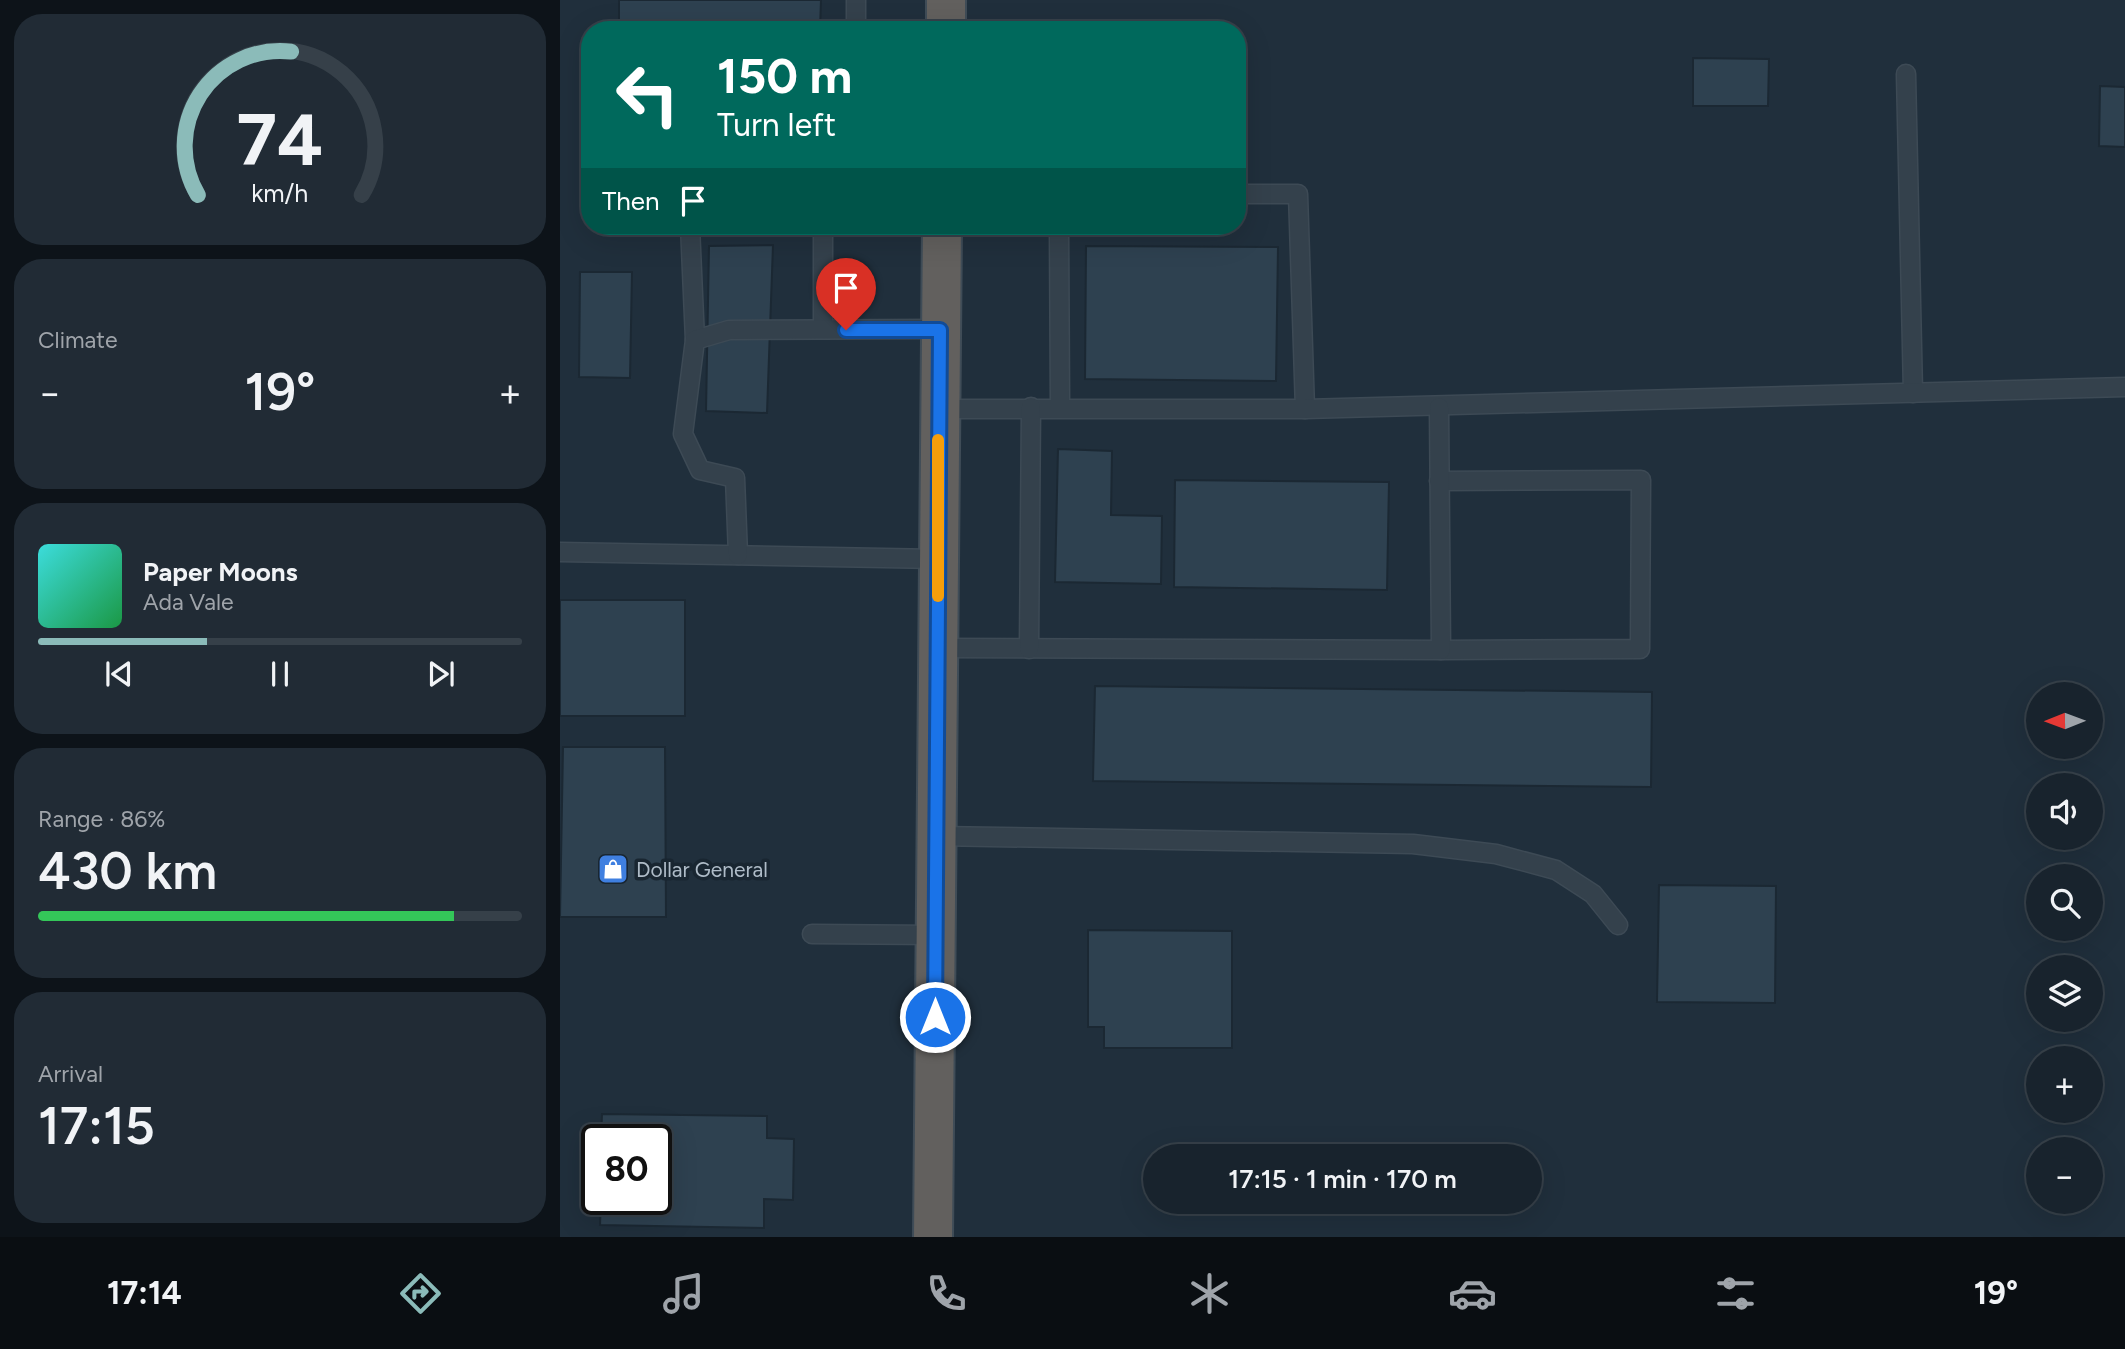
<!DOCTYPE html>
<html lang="en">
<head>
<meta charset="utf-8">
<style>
  body { margin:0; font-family:Figtree,sans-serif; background:#212b35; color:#f1f3f6; height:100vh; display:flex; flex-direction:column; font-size:26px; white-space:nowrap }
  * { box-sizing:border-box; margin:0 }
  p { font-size:23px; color:#9fa4aa }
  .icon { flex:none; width:38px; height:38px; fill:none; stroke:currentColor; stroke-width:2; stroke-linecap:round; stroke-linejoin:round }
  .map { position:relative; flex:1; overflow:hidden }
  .details { display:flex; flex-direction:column; gap:14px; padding:14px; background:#0d1319; width:560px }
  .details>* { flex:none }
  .banner { position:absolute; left:21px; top:21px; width:665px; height:214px; border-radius:28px; box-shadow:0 7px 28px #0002,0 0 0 2px #364049; background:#00695c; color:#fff; overflow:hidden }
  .needle { width:46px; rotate:269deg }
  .controls { position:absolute; left:1466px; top:682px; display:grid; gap:14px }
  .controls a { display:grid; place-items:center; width:77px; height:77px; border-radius:50%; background:#18232d; box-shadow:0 7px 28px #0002,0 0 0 2px #364049; font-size:35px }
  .speed { position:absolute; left:21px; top:1124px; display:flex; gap:14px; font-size:35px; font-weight:700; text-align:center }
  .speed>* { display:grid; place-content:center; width:91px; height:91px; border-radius:50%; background:#18232d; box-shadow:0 7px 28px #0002,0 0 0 2px #364049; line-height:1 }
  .speed .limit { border:4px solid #111; border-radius:10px; background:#fff; color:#111 }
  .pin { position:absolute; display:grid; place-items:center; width:60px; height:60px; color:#fff; margin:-72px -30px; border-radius:50% 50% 50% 0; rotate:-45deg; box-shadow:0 0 7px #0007 }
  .pin .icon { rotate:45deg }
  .me { position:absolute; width:77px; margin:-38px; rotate:0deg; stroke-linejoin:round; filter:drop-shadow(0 0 5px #0008) }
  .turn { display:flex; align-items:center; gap:24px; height:147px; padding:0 21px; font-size:32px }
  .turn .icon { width:91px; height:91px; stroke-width:2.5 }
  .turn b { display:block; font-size:49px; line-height:60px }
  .then { display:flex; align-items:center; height:66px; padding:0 21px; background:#0003; gap:14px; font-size:26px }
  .big { font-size:52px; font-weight:600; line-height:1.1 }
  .details .card { flex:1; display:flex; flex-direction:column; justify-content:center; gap:10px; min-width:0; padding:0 24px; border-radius:28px; background:#212b35 }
  .details .dial { align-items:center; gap:0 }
  .dial svg { height:182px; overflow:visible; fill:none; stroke:#364049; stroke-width:7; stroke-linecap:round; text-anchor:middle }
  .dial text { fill:#f1f3f6; stroke:none }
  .song { display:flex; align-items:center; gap:21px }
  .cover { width:84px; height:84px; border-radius:10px; background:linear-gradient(135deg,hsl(180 70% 55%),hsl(140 70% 35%)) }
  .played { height:7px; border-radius:4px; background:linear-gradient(90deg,#8bbbb9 35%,#364049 35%) }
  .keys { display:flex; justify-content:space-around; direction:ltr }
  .heat { display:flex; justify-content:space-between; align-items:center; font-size:38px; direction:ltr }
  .charge { height:10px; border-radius:5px; background:linear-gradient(90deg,#34c759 86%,#364049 0) }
  .trip { position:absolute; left:583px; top:1144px; width:399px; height:70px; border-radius:35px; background:#18232d; box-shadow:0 7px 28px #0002,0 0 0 2px #364049; font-weight:600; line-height:70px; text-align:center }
  .tabs { display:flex; height:112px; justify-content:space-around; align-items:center; background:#0a0e12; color:#9fa4aa }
  .tabs .icon { width:49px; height:49px }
  .tabs .active { color:#8bbbb9 }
  .tabs b { font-size:32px; color:#f1f3f6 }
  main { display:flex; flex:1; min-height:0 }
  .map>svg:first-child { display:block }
  .building { fill:#2e4150; stroke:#1b2833; stroke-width:2 }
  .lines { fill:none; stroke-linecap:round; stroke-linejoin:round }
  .service-casing { stroke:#3d4a55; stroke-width:21 }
  .trunk-casing { stroke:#3f4c57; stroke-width:42 }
  .service { stroke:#34414c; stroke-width:18 }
  .trunk { stroke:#62605e; stroke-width:38 }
  .route-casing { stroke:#114b97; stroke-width:18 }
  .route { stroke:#1a73e8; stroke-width:12 }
  .slow { stroke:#f59e0b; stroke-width:12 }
  .labels { text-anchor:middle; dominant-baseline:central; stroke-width:7; stroke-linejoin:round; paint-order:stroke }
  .poi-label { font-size:21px; fill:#afbcc8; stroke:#192631; text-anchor:start }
</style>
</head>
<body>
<main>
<section class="details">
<div class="card dial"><svg viewBox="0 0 100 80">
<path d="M14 69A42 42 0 1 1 86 69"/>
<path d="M14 69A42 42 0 0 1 55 6" stroke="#8bbbb9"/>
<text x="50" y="56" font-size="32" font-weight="700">74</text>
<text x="50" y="72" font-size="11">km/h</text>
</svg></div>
<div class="card"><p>Climate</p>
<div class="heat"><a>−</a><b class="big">19°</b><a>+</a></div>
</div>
<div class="card">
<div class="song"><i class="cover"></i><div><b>Paper Moons</b><p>Ada Vale</p></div></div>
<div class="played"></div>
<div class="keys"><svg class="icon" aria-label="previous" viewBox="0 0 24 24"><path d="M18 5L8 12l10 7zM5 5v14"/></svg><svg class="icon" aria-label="pause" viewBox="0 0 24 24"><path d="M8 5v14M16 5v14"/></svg><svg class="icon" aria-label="next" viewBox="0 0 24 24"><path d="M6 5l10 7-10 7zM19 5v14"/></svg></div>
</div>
<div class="card"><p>Range · 86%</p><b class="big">430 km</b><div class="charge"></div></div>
<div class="card"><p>Arrival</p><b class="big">17:15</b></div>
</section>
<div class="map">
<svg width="1565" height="1237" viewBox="0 0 1565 1237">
  <rect width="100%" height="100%" fill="#202f3c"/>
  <g class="building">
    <path d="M59,0H261L260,30H59Z"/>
    <path d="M1133,58L1209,59L1208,106H1133Z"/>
    <path d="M1540,86L1565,87V147L1539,146Z"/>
    <path d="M213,245L207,413L146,411L149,246Z"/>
    <path d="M526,246L718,247L716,381L525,379Z"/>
    <path d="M20,272H72L70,378L19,377Z"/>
    <path d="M498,449L552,451L551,515L602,516L601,584L495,582Z"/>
    <path d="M615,480L829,482L827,590L614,587Z"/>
    <rect x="0" y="600" width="125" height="116"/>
    <path d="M535,686L1092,692L1091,787L533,781Z"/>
    <path d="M3,747H105L106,917H0Z"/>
    <path d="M1099,885L1216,886L1215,1003L1097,1002Z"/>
    <path d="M528,930L672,931V1048H544V1027H528Z"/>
    <path d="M42,1114L207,1116V1138L234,1139L233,1200L204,1199V1228L40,1225L41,1199H96V1139H41Z"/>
  </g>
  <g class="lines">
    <g class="service-casing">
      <g id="service">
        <path d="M296,30V0"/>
        <path d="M1346,74L1353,393"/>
        <path d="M677,194H738L745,409"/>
        <path d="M130,226L135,340"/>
        <path d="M499,226L500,407"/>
        <path d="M263,329V226"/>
        <path d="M379,409H745L1565,387"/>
        <path d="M879,481L1081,480L1080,649L881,650"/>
        <path d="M0,552L378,559"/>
        <path d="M178,555L175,478L140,470L123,434L135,340L169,330L380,329"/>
        <path d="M379,648L881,650L879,407"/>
        <path d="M469,649L471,407"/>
        <path d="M376,836L853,844L936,854L996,870L1033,894L1058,925"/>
        <path d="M252,934L376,935"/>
      </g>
    </g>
    <g class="trunk-casing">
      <g id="trunk">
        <path d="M386,30V0"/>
        <path d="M373,1237L382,226"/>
      </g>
    </g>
    <use href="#service" class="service"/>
    <use href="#trunk" class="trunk"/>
  </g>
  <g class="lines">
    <g class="route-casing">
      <path id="route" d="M286,330H380L375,1017"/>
    </g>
    <use href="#route" class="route"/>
    <path class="slow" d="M378,596V440"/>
  </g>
  <defs>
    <g id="shop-square" transform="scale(1.575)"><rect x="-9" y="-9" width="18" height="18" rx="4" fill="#3f7fe0" stroke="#192631"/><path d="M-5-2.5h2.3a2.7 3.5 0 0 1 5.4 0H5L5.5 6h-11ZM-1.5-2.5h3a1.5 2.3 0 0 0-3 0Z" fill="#fff"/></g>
  </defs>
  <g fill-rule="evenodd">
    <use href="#shop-square" x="53" y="869"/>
  </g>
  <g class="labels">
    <g class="poi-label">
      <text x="76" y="869">Dollar General</text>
    </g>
  </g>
</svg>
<div class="controls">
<a><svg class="needle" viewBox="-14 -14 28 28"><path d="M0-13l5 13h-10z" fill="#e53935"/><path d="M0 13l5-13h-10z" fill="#9fa4aa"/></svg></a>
<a><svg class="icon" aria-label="sound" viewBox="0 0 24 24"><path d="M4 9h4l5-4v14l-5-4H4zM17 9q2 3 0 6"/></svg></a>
<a><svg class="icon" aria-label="search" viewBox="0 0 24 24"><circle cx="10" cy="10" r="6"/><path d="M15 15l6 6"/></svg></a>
<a><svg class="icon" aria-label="layers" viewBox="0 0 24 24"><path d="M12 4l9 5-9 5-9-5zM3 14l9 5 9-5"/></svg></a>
<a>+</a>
<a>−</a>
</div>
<div class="speed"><div class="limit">80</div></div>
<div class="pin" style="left:286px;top:330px;background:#d93025"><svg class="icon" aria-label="arrive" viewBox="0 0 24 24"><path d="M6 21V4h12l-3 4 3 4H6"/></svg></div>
<svg class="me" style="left:375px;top:1017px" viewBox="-20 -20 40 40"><circle r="17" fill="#1a73e8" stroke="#fff" stroke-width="3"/><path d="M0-11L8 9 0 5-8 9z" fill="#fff"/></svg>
<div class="trip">17:15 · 1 min · 170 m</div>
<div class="banner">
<div class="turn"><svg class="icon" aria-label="left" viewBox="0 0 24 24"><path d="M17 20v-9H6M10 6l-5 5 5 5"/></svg><div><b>150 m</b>Turn left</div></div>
<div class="then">Then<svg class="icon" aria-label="arrive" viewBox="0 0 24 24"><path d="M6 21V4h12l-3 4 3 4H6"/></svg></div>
</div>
</div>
</main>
<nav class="tabs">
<b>17:14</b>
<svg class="icon active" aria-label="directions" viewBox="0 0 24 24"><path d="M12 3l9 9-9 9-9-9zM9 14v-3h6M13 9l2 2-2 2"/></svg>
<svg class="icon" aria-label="music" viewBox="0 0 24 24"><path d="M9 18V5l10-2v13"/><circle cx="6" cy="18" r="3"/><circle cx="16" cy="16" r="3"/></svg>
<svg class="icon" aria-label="phone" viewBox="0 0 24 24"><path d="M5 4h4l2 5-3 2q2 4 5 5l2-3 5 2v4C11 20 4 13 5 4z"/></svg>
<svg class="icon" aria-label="climate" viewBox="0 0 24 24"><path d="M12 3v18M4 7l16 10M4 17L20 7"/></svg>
<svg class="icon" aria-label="car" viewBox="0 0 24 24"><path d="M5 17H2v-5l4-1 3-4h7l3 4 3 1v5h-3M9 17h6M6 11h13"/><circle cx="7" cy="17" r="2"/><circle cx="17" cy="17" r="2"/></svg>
<svg class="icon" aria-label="filters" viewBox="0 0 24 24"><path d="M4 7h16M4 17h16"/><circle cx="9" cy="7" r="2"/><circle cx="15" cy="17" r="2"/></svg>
<b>19°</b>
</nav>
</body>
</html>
